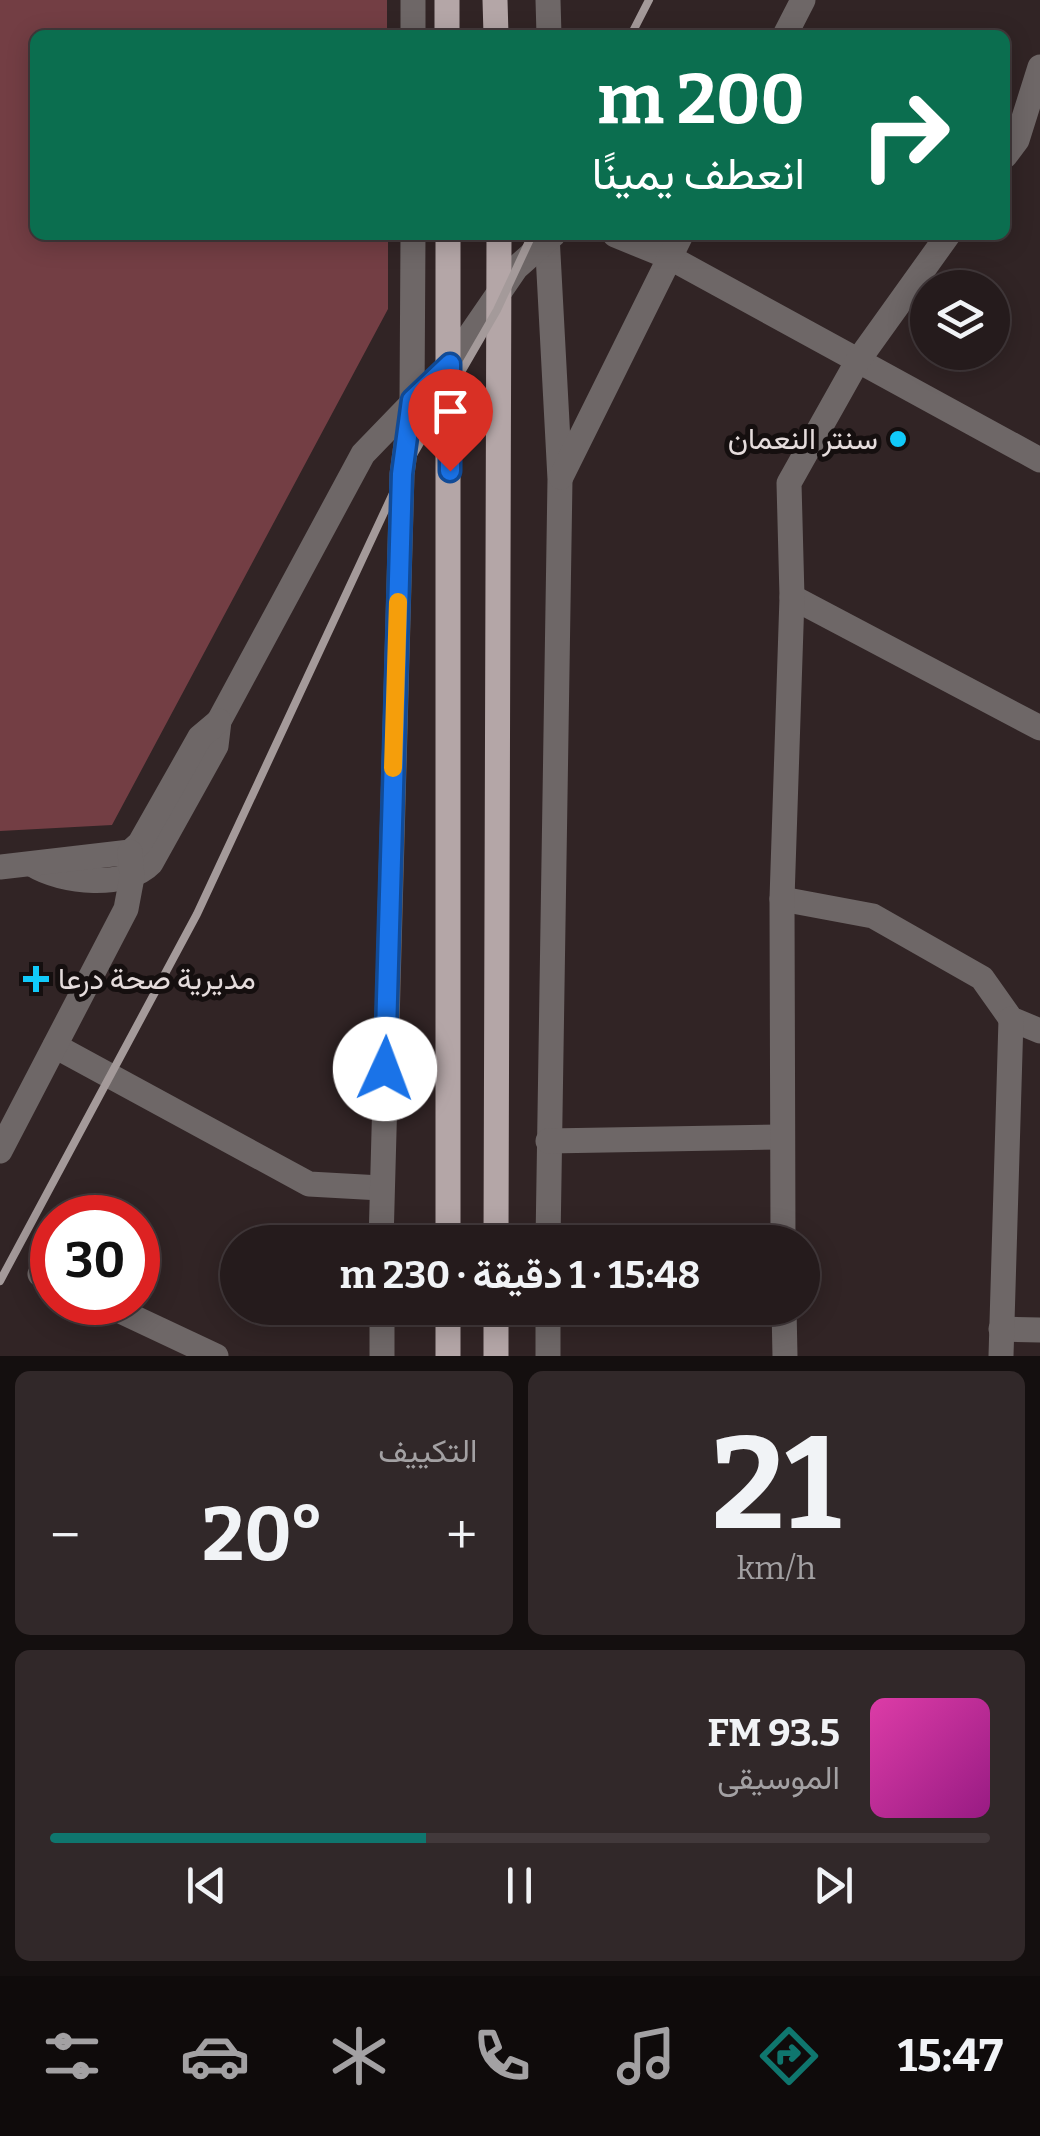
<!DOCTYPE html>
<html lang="ar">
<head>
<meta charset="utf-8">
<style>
  body { margin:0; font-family:Bitter,Vazirmatn,serif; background:#312829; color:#f1f3f6; direction:rtl; height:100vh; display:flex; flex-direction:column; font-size:38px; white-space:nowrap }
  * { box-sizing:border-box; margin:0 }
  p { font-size:32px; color:#a3a1a3 }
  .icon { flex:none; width:55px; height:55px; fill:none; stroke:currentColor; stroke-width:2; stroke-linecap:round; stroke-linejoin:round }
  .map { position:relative; height:1356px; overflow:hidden; direction:ltr }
  .details { display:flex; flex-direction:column; gap:15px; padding:15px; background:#140f0f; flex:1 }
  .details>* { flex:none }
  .guide { position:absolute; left:30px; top:30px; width:980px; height:210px; border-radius:15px; box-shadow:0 5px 25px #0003,0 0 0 2px #42393b; direction:rtl; background:#0b6e4f; color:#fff; overflow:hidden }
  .buttons { position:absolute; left:910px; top:270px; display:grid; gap:20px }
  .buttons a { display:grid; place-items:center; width:100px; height:100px; border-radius:50%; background:#251b1c; box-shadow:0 5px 25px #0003,0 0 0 2px #42393b; font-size:50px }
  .speed { position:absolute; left:30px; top:1195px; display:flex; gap:20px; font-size:50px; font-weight:700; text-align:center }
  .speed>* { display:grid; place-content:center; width:130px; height:130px; border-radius:50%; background:#251b1c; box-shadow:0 5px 25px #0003,0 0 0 2px #42393b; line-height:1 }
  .speed .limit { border:15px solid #d22; background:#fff; color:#111 }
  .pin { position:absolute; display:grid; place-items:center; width:85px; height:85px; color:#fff; margin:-102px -42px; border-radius:50% 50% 50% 0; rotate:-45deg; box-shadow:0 0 10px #0007 }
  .pin .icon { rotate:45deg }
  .me { position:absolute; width:110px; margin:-55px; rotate:2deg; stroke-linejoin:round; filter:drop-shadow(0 0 8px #0008) }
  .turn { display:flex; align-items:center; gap:35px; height:210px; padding:0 40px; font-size:45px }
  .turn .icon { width:130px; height:130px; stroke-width:2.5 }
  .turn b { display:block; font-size:70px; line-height:85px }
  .big { font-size:75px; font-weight:700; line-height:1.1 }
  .details .widget { flex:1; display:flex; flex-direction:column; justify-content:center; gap:15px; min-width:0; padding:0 35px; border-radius:15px; background:#312829 }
  .details .dial { align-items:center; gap:0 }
  .dial b { font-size:130px; line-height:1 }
  .song { display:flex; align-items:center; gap:30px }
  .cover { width:120px; height:120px; border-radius:15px; background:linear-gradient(135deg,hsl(320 70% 55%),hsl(310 70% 35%)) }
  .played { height:10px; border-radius:5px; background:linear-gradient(90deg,#0f766e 40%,#42393b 40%) }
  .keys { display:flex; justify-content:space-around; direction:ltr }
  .heat { display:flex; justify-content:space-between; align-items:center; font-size:55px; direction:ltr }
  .details .tiles { flex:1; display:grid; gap:15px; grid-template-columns:1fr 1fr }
  .widget:last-child { grid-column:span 2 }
  .trip { position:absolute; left:220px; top:1225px; width:600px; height:100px; border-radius:50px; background:#251b1c; box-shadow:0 5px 25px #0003,0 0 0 2px #42393b; font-weight:700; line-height:100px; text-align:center; direction:rtl }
  .tab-bar { display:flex; height:160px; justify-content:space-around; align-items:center; background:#0f0b0b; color:#a3a1a3 }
  .tab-bar .icon { width:70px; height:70px }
  .tab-bar .current { color:#0f766e }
  .tab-bar b { font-size:45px; color:#f1f3f6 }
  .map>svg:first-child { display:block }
  .green { fill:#733e44 }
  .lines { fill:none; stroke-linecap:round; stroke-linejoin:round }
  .minor { stroke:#6e6767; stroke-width:25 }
  .major { stroke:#b4a6a7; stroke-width:25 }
  .rail { stroke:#a49a9a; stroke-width:8 }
  .route-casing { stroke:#114b97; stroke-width:25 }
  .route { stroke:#1a73e8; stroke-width:18 }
  .slow { stroke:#f59e0b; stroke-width:18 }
  .poi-dot { fill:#11cafa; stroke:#150f0f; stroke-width:4 }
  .labels { text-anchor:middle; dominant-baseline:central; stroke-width:10; stroke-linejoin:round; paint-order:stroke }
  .poi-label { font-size:30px; fill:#e5dcdc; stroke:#150f0f; text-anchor:end }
</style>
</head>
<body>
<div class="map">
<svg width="1040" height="1356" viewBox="0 0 1040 1356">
  <rect width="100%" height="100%" fill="#312425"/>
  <path class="green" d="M0,0H387V35H35V235H388V309L112,825L0,831Z"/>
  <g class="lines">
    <g class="minor">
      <path d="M548,0L549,35"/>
      <path d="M413,35V0"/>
      <path d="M785,35L803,0"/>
      <path d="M1005,156L1017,140L1040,67"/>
      <path d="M547,235L560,479L548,1242"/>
      <path d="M615,235L669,257L1040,460"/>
      <path d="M561,477L681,235"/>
      <path d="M792,597L1040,728"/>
      <path d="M33,865C62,883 126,889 151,863L216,746L219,721L363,454L450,364L516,268L553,235"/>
      <path d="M0,867L130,852L140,843L200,737L219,721"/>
      <path d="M782,899L873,916L982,978L1011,1019L1040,1031"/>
      <path d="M55,1046L309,1184L381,1188"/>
      <path d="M548,1141L782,1137"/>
      <path d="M0,1151L126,909L132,877L130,852"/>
      <path d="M381,1242L402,474L412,400L413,235"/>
      <path d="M783,1242L782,899L792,597L789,483L857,362L948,235"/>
      <path d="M40,1274L52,1280"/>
      <path d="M101,1302L216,1356"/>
      <path d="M382,1308V1356"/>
      <path d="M784,1308L785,1356"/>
      <path d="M1001,1329L1040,1330"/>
      <path d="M548,1356V1308"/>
      <path d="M1001,1356L1011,1019"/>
    </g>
    <g class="major">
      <path d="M447,0V35"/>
      <path d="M495,0L496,35"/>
      <path d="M448,1242V235"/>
      <path d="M496,1242L499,235"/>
      <path d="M448,1356V1308"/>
      <path d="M496,1356V1308"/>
    </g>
    <g class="rail">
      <path d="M631,35L649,0"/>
      <path d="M0,1281L197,914L402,474L497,310L532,235"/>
    </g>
  </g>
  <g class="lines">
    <g class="route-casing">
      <path id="route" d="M385,1069L402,474L412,400L450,364V471"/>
    </g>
    <use href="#route" class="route"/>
    <path class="slow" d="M393,768L398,602"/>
  </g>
  <g class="poi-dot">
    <circle cx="898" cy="439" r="10"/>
    <path d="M31 964h10v10h10v10h-10v10h-10v-10h-10v-10h10z"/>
  </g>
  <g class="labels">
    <g class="poi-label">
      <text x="878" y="439">سنتر النعمان</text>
      <text x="58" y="979" text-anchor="start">مديرية صحة درعا</text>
    </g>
  </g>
</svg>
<div class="buttons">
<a><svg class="icon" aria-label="layers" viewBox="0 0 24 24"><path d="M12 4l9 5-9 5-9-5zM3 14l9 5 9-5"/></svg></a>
</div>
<div class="speed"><div class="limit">30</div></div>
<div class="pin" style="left:450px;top:471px;background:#d93025"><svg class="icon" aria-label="arrive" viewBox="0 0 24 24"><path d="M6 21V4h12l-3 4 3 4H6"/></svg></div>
<svg class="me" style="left:385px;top:1069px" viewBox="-20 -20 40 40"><circle r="19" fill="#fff"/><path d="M0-13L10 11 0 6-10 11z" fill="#1a73e8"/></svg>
<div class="trip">15:48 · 1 دقيقة · 230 m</div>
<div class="guide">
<div class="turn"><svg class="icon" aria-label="right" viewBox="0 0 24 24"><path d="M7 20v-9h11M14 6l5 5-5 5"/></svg><div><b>200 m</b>انعطف يمينًا</div></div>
</div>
</div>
<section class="details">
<div class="tiles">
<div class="widget dial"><b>21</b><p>km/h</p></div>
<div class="widget"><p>التكييف</p>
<div class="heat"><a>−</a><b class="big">20°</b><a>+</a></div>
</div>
<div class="widget">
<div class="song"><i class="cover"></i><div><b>93.5 FM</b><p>الموسيقى</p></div></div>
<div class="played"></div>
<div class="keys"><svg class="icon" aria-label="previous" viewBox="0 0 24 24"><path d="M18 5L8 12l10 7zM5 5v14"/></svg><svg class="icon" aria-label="pause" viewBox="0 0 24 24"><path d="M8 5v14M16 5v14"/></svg><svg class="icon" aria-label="next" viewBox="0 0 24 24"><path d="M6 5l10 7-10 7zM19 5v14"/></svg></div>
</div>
</div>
</section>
<nav class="tab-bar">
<b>15:47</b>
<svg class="icon current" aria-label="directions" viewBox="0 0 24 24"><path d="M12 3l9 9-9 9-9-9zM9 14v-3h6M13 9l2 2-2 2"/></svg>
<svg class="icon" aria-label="music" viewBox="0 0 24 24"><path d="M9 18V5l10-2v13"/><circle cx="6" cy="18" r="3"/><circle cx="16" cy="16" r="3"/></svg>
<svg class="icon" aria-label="phone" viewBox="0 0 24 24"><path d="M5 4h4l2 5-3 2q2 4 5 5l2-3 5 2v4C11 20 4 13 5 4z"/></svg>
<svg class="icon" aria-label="climate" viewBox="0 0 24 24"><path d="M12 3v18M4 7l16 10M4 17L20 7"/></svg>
<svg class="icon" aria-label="car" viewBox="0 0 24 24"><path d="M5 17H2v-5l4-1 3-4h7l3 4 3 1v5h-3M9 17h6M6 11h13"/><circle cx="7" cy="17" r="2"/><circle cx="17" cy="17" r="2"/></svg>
<svg class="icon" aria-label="filters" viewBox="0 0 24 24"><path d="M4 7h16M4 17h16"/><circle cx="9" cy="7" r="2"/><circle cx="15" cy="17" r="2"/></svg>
</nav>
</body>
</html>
